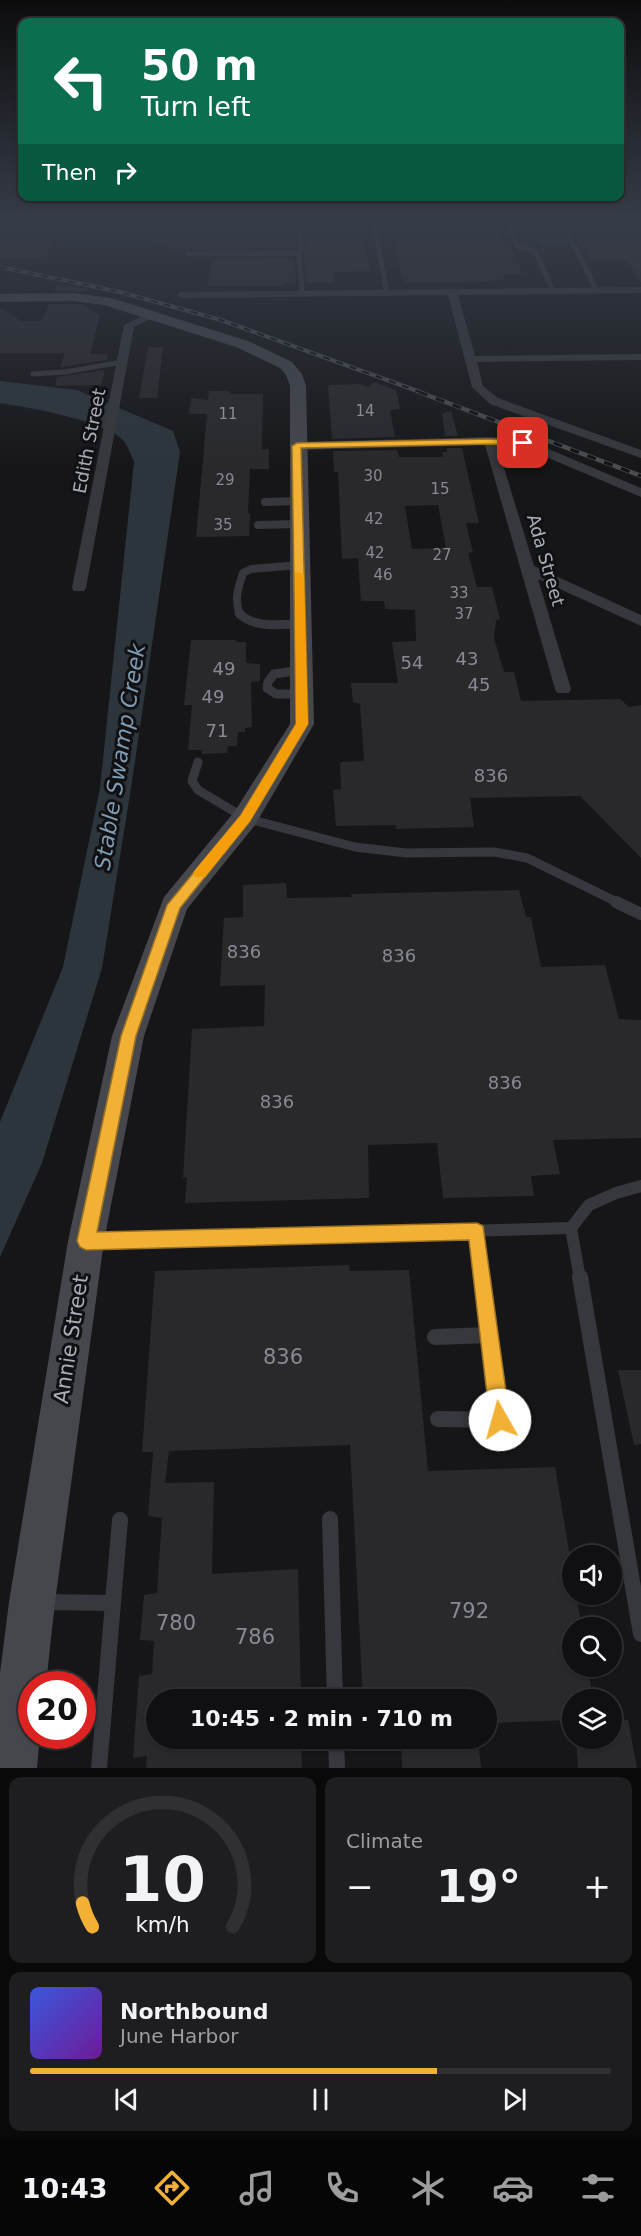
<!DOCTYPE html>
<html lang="en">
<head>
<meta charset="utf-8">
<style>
  body { margin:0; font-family:"DejaVu Sans",sans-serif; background:#1e1e20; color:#f1f3f6; height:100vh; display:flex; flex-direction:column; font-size:22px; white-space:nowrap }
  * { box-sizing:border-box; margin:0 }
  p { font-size:20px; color:#9c9d9f }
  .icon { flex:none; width:33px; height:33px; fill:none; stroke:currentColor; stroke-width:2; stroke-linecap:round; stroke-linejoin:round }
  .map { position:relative; height:1768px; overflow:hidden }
  .sheet { display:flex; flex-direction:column; gap:9px; padding:9px; background:#09090a; flex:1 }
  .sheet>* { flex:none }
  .banner { position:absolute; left:18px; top:18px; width:606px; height:183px; border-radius:12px; box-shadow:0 2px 4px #0004,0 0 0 2px #303032; background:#0b6e4f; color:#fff; overflow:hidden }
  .controls { position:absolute; left:562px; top:1545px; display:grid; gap:12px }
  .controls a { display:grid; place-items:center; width:60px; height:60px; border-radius:50%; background:#101012; box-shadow:0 2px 4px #0004,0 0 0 2px #303032; font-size:30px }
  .speed { position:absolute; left:18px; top:1671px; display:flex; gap:12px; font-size:30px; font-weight:700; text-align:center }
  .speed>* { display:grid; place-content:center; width:78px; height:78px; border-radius:50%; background:#101012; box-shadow:0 2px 4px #0004,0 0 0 2px #303032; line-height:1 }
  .speed .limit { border:9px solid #d22; background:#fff; color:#111 }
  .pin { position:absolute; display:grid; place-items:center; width:51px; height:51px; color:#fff; margin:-26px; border-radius:12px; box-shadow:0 3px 9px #0006 }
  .me { position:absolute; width:66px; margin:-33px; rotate:353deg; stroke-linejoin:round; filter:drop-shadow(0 0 4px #0008) }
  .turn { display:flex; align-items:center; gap:21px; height:126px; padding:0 24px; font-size:27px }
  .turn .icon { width:78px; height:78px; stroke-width:2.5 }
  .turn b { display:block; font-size:42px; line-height:51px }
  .then { display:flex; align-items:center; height:57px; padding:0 24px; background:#0003; gap:12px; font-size:22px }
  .big { font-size:45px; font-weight:700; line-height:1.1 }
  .sheet .card { flex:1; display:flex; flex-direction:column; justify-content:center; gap:9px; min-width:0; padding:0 21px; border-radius:12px; background:#1e1e20 }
  .sheet .dial { align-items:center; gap:0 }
  .dial svg { height:156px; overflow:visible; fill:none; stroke:#303032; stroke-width:7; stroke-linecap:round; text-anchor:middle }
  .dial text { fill:#f1f3f6; stroke:none }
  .song { display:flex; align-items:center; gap:18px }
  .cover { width:72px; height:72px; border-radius:9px; background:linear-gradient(135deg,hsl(230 70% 55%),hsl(280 70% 35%)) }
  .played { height:6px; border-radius:3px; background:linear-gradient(90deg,#f2b134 70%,#303032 70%) }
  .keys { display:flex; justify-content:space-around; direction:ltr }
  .heat { display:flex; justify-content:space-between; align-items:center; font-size:33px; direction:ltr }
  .sheet .tiles { flex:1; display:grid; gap:9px; grid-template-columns:1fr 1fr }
  .card:last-child { grid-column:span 2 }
  .trip { position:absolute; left:146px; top:1689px; width:351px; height:60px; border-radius:30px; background:#101012; box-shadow:0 2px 4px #0004,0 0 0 2px #303032; font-weight:700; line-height:60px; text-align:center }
  .dock { display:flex; height:96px; justify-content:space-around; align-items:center; background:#060607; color:#9c9d9f }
  .dock .icon { width:42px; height:42px }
  .dock .active { color:#f2b134 }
  .dock b { font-size:27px; color:#f1f3f6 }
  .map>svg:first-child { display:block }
  .water { fill:#2c353c }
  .building { fill:#29292c; fill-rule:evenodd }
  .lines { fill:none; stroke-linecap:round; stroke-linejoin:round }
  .lane-far4 { stroke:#37383d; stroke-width:5 }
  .lane-far3 { stroke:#37383d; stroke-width:8 }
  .lane-far2 { stroke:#37383d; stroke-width:9 }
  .lane-far1 { stroke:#37383d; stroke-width:12 }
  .lane { stroke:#37383d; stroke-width:16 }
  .street { fill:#37383d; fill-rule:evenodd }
  .secondary { fill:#45474d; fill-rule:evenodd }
  .rail-far1-casing { stroke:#4a4c52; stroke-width:4 }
  .rail-casing { stroke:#4a4c52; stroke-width:4.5 }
  .rail-far1 { stroke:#111113; stroke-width:2; stroke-dasharray:7; stroke-linecap:butt }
  .rail { stroke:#111113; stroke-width:3; stroke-dasharray:9; stroke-linecap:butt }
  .route { fill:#f2b134; stroke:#9d7322; stroke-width:1.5 }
  .slow { fill:#f59e0b }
  .labels { text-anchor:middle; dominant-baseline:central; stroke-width:6; stroke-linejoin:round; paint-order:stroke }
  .far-number-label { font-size:15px; fill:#888b94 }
  .far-street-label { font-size:18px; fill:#a8adb8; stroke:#111113 }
  .number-label { font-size:18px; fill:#888b94 }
  .street-label { font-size:21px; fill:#a8adb8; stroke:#111113 }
  .near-number-label { font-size:21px; fill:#888b94 }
  .water-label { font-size:22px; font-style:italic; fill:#7f9bb3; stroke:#111113 }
</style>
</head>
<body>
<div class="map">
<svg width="641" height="1768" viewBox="0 0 641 1768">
  <rect width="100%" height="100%" fill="#161618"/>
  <path class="water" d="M0,381L77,390L173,431L180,452L132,782L102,968L42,1163L0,1257V1122L63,967L100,788L134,462C131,455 128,447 124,441C107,421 27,407 0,403Z"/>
  <g class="building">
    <path d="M157,223H292L296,245L295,248L168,249L169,245L152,246Z"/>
    <path d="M302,223H359L370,271L334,272V283H306L304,253L306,245Z"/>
    <path d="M391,223H495L504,243H510L522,274H503L504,279L482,282L405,283V279H402Z"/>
    <path d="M529,223H558L569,246H541Z"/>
    <path d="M568,223H641V283L627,259H589Z"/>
    <path d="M20,225H40L38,229H56L45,258H0V229H18Z"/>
    <path d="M294,258L296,283L283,284V286H208L212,259Z"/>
    <path d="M57,283L88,289L86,292L54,291Z"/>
    <path d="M49,304H81L100,315L90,354H108L107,360L60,367L65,353H0V307L21,321H42Z"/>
    <path d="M148,347H163L157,398H139Z"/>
    <path d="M105,370L101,385L55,386L57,377Z"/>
    <path d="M374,382L396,390L400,409L390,410L395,437L332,439L328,385L360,384L368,387Z"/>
    <path d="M209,391H230V394H263L262,449H269V469H250L248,513H250L249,536L196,537L207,414H189L191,398L208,400Z"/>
    <path d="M451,411L458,436H445L442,413Z"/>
    <path d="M447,448H462L479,523H466L473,552L468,553L477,587H492L500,619L496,620L494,638L504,672H514L521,701L620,699L629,707L641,705V858L580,796L470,798L474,827L396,829V825L336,826L333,790L341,789L340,762L364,761L360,704L353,702L351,683H398L392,642L416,641L415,610L385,609L384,601H361L358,558L342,559L338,472H334L333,451L397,450L399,457H443L442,452H447ZM438,505L446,548L412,549L405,506Z"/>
    <path d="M191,640H236L237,642H246V663L260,664V681L251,682L252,727L245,728V732H238L237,746H228L227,753L202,754V750H188L192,705H184Z"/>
    <path d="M286,883L287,898L352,897L351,894L519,890L526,917H531L541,967L605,965L619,1019L641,1020V1138L553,1140L560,1174L531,1176L534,1196L443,1198L437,1143L368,1145L369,1198L185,1203L187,1177L183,1178L192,1029L264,1026L265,985L220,986L224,918L243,917V885Z"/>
    <path d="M349,1265L350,1271L409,1270L428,1471L555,1467L573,1575V1594H576L582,1628H573V1666H588L593,1700H573V1720L486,1723V1700H363L350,1445L169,1451L165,1483L214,1482L212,1574L298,1569L301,1700H156V1738H301L302,1768H146L147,1756L133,1758L139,1676L152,1674L154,1641L140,1640L144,1595L157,1593L162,1518L148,1516L153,1452H142L155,1271Z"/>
    <path d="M618,1370H641V1444L634,1445Z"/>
    <path d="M612,1720H628L637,1768H578L576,1738H612Z"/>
    <path d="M478,1738L481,1768H402L401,1739Z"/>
  </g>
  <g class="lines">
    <g class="lane-far4">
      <path d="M297,223L301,245L299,253"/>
      <path d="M374,223L387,293"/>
      <path d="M508,223L518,246L535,251L553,291"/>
      <path d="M563,223L597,291"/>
      <path d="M188,254L299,253L302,294"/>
      <path d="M33,374L65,372L122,362"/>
    </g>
    <g class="lane-far3">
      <path d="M265,502L298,501"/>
      <path d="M258,525L298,524"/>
      <path d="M240,615C234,600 238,588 243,573L251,569L299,565"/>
    </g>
    <g class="lane-far2">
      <path d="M239,613C254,629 280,624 300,624"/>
      <path d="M301,670L274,674L268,682L267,688L276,694H301"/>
      <path d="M198,762L192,781L198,790L245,818L355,847L406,853L494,852L527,858L619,903"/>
    </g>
    <g class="lane-far1">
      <path d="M616,902L641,914"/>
      <path d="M477,1232L483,1279"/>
      <path d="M90,1241L571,1228"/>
      <path d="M580,1279L571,1228L589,1205L616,1193L641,1186"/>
    </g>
    <g class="lane">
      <path d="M580,1277L641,1634"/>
      <path d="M435,1337L490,1335"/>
      <path d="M438,1419L500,1420L483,1277"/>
      <path d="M330,1519L335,1700"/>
      <path d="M41,1602L112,1603"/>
      <path d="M336,1738L337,1768"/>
      <path d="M99,1768L120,1520"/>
    </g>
    <g class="street">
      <path d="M641,287V293L458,295L475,356L641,354V360L477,362L483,386L498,398L641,450V458L490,404L472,387L448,295L181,298L176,295L181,292Z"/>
      <path d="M152,311L156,312V316L134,327L86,588L84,591H74L72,588L124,325Z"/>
      <path d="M490,437L527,440L641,488V497L520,446L497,445L534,566L641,615V626L538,579L571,689L569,693H557L555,689L485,445L297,450L291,446L297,442Z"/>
    </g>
    <path class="secondary" d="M73,293L111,298L248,341L292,362L302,374L306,386L314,724L255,825L187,909L144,1036L104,1241L55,1602L46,1684H32V1736H40L37,1768H0V1673L9,1602L68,1241L112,1036L164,897L235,811L290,724V386L286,375L280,368L236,347L104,305L73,301L0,302V294Z"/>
    <g class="rail-far1-casing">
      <path id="rail-far1" d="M0,267L120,292L221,320L423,393"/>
    </g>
    <g class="rail-casing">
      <path id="rail" d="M419,392L641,476"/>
    </g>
    <use href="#rail-far1" class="rail-far1"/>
    <use href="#rail" class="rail"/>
  </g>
  <linearGradient id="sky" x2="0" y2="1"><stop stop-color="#0c0c0d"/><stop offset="0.47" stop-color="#363c48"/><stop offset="1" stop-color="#363c48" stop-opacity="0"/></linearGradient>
  <rect width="641" height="470" fill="url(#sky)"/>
  <path class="route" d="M490,439L523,440L528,443L523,446L490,444L301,448L308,724L250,821L180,908L136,1036L97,1232L477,1223L483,1226L510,1420L507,1427L500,1430L493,1427L490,1420L469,1240L86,1250L80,1247L77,1241L121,1036L167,905L241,815L296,724L292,446L297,443Z"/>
  <path class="slow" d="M295,572L304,574L308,724L250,821L205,877H195L193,874L195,870L241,815L296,724Z"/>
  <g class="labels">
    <g class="far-number-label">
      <text x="365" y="411">14</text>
      <text x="228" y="414">11</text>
      <text x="373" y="476">30</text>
      <text x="225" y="480">29</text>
      <text x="440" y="489">15</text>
      <text x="374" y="519">42</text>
      <text x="223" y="525">35</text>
      <text x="375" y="553">42</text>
      <text x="442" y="555">27</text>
      <text x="383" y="575">46</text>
      <text x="459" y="593">33</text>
      <text x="464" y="614">37</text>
    </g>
    <g class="far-street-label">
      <text transform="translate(89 441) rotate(-79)">Edith Street</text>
      <text transform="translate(546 560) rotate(74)">Ada Street</text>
    </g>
    <g class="number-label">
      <text x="467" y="658">43</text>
      <text x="412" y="662">54</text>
      <text x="224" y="668">49</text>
      <text x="479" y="684">45</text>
      <text x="213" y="696">49</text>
      <text x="217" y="730">71</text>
      <text x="491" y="775">836</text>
      <text x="244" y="951">836</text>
      <text x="399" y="955">836</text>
      <text x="505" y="1082">836</text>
      <text x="277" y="1101">836</text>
    </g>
    <g class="street-label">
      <text transform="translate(71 1339) rotate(-81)">Annie Street</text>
    </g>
    <g class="near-number-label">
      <text x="283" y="1357">836</text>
      <text x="469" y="1611">792</text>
      <text x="176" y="1623">780</text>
      <text x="255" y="1637">786</text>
    </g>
    <g class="water-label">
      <text transform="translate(120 757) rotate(-81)">Stable Swamp Creek</text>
    </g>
  </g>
</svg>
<div class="controls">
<a><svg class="icon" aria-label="sound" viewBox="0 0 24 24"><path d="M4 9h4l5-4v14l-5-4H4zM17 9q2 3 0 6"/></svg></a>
<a><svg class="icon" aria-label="search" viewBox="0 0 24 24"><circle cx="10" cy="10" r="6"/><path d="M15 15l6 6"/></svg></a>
<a><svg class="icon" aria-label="layers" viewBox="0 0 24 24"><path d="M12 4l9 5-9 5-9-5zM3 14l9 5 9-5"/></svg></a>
</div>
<div class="speed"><div class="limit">20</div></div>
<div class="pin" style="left:523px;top:443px;background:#d93025"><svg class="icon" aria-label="arrive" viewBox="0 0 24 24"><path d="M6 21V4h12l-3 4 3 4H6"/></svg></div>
<svg class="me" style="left:500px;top:1420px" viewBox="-20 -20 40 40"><circle r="19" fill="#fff"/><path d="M0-13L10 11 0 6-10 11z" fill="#f2b134"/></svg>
<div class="trip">10:45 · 2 min · 710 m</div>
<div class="banner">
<div class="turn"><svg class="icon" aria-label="left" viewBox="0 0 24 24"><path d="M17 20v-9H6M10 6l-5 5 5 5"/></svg><div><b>50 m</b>Turn left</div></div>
<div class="then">Then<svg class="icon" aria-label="right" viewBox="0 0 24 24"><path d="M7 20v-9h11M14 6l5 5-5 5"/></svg></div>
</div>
</div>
<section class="sheet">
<div class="tiles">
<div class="card dial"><svg viewBox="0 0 100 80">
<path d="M14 69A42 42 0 1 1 86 69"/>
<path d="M14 69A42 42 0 0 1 9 57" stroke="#f2b134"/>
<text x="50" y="56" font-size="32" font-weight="700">10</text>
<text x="50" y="72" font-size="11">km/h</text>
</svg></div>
<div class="card"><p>Climate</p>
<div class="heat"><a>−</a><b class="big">19°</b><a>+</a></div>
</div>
<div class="card">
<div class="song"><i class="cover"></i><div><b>Northbound</b><p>June Harbor</p></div></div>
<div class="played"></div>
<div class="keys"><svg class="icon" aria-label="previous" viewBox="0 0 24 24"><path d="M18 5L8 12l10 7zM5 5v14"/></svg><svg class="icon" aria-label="pause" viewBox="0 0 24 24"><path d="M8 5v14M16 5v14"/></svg><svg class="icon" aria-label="next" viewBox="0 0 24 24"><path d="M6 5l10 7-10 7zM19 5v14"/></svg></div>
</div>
</div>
</section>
<nav class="dock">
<b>10:43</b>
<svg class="icon active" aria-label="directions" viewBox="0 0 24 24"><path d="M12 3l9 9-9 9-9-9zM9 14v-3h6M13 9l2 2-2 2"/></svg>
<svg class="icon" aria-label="music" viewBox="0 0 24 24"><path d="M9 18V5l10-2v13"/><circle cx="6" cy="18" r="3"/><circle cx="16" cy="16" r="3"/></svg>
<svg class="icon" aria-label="phone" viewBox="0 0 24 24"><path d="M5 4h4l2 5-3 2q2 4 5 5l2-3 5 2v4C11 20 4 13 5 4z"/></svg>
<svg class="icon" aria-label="climate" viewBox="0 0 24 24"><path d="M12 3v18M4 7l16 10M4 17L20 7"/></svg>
<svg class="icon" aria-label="car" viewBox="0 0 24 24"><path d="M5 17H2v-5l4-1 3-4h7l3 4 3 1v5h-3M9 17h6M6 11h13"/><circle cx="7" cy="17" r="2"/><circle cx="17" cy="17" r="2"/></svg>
<svg class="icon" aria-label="filters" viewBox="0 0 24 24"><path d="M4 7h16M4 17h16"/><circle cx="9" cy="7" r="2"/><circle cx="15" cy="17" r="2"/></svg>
</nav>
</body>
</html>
